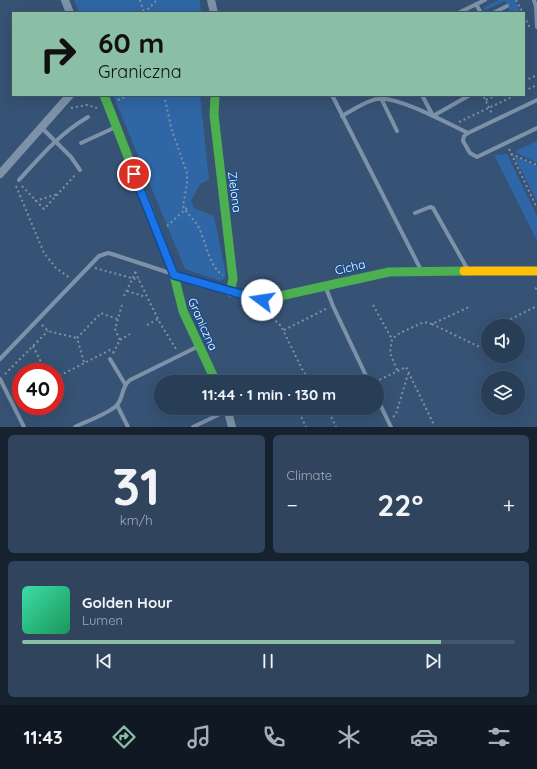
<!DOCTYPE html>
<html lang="en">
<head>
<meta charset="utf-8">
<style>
  body { margin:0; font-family:Quicksand,sans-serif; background:#30455d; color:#f1f3f6; height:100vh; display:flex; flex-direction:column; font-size:15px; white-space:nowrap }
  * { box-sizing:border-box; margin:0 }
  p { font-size:13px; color:#a5aeba }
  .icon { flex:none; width:22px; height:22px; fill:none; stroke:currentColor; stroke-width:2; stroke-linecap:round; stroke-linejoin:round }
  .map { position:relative; height:427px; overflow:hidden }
  .sheet { display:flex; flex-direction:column; gap:8px; padding:8px; background:#162230; flex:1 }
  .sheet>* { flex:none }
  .guide { position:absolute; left:12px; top:12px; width:513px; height:84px; border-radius:0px; box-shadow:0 4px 16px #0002,0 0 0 1px #44576d; background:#8abfa5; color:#111; overflow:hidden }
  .tools { position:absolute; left:481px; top:319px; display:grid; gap:8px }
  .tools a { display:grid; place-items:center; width:44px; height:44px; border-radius:50%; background:#283e57; box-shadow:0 4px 16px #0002,0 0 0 1px #44576d; font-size:20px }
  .speed { position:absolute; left:12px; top:363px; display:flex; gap:8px; font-size:20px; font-weight:700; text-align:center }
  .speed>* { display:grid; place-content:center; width:52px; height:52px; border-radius:50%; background:#283e57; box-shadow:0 4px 16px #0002,0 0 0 1px #44576d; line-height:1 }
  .speed .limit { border:6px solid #d22; background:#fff; color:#111 }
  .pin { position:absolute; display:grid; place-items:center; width:34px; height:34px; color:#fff; margin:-17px; border:2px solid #fff; border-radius:50%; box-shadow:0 1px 4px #0007 }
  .me { position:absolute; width:44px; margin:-22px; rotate:284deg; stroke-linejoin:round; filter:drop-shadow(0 0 3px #0008) }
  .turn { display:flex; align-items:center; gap:14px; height:84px; padding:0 20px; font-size:18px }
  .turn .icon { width:52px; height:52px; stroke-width:2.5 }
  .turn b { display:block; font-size:28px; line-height:34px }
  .big { font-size:30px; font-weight:700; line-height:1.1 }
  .sheet .tile { flex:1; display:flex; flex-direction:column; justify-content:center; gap:6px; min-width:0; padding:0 14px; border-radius:6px; background:#30455d }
  .sheet .dial { align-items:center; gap:0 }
  .dial b { font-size:52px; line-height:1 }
  .song { display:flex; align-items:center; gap:12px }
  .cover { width:48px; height:48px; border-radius:6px; background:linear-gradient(135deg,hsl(160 70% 55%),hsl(150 70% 35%)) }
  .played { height:4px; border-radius:2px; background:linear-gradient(90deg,#8abfa5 85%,#44576d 85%) }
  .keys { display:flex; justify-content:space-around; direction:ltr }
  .heat { display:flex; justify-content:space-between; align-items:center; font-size:22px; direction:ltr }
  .sheet .tiles { flex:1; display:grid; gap:8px; grid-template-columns:1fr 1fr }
  .tile:last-child { grid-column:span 2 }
  .trip { position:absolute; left:154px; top:375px; width:230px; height:40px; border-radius:20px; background:#283e57; box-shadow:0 4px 16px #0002,0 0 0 1px #44576d; font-weight:700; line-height:40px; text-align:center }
  .tab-bar { display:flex; height:64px; justify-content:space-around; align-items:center; background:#101923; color:#a5aeba }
  .tab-bar .icon { width:28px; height:28px }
  .tab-bar .current { color:#8abfa5 }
  .tab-bar b { font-size:18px; color:#f1f3f6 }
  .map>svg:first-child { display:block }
  .green { fill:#2f66a5 }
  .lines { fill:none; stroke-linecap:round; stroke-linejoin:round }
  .path { stroke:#7d92a8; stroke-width:2; stroke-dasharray:2 3; stroke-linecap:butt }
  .lane { stroke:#7d92a8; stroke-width:4 }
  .street { stroke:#7d92a8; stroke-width:8 }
  .fast { stroke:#4caf50; stroke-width:9 }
  .slow { stroke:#ffc107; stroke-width:9 }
  .route-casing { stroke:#114b97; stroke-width:10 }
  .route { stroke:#1a73e8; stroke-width:7 }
  .labels { text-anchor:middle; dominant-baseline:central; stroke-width:3; stroke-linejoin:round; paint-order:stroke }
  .street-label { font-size:12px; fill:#fff; stroke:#1b4f8f }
</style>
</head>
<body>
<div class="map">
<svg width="537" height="427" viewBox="0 0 537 427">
  <rect width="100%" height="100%" fill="#365274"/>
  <g class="green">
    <path d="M74,0H200L201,13H79Z"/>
    <path d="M498,0H515L521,13H511L505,1L486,10L483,8Z"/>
    <path d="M113,95H200L209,180L200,184L191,201L194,208L214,216L226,275L223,280L220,281L185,269Z"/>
    <path d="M537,141V163L517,153L516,151Z"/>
    <path d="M507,154L537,216V241L494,155Z"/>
    <path d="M517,157L537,166V202L515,158Z"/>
  </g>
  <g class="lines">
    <g class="path">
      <path d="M140,0L144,13"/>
      <path d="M516,0L523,13"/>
      <path d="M144,13L157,0"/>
      <path d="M524,16L530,28"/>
      <path d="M524,81L537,75"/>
      <path d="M524,91L537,85"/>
      <path d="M164,95L172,131L187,173V183L183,206C187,214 195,220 199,228C206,242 209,267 223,275"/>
      <path d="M484,97L492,114"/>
      <path d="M118,100L129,95"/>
      <path d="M486,100L497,95"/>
      <path d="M71,108L87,105L97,108"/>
      <path d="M459,122L516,95"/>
      <path d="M509,149L537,208"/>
      <path d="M511,154L537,165"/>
      <path d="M16,186L44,253L56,268L70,278"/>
      <path d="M22,186L44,209L76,174"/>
      <path d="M35,201L58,194"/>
      <path d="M167,226L188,207"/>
      <path d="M95,268L139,280"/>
      <path d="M135,272L160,323L176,349"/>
      <path d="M535,288L537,289"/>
      <path d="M127,291L146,297"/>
      <path d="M124,296L137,269"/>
      <path d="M373,305L392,339"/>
      <path d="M265,310L281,326L304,373L312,378L314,382"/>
      <path d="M432,324L488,351"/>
      <path d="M42,325L48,331L77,338"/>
      <path d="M147,325L158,319"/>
      <path d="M497,326L537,306"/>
      <path d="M284,330L328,308"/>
      <path d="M482,333L488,331"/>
      <path d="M120,340L130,334"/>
      <path d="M33,346L46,372"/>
      <path d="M113,353L120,340L115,329L122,305"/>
      <path d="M84,362L77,338L101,313L117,319"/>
      <path d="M397,370L390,353L392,339L400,333L424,322L432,324L469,307"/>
      <path d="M5,374L48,331"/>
      <path d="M55,378L110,350L114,353"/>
      <path d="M375,382L406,367L434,425"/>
      <path d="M55,391L57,395"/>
      <path d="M297,408L306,427"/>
      <path d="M327,408L336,427"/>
      <path d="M393,417L396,414L408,374"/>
    </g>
    <g class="lane">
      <path d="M534,0L536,6L537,27"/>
      <path d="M476,4L481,13"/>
      <path d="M458,13L485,0"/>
      <path d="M493,13L507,6"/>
      <path d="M332,95L421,270"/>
      <path d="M422,95L433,116L470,95"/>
      <path d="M381,98L397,131"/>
      <path d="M342,116C353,110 367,100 378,99C398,96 449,124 468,133L537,100"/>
      <path d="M41,127L71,157L80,170"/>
      <path d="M468,133L464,136L463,141L470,153L477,157L537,128"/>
      <path d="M81,143L116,127"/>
      <path d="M19,180C41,156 59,134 88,117"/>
      <path d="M415,213L430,207L433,208L468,270"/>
      <path d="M326,288L333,306L369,382"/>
      <path d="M0,359L99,256L108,253L112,254L170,273"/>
      <path d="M110,359L125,384"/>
      <path d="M0,379L24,427"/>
      <path d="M377,398L391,427"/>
      <path d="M117,405L128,427"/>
      <path d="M75,427C85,422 110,413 117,405C124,397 121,387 130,380L197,347"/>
      <path d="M193,427L220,414L228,412"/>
    </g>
    <g class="street">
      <path d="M65,0L70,13"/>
      <path d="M211,0L214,13"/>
      <path d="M0,174L70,95"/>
      <path d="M227,408L232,427"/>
    </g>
    <g class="fast">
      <path d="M104,95L174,275L183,311L216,382"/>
      <path d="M215,95L214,115L233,279L230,292"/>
      <path d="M174,275L262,300L389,272L464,271"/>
    </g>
    <path class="slow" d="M464,271H537"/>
  </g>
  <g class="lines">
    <g class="route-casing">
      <path id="route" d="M134,174L174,275L262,300"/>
    </g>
    <use href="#route" class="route"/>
  </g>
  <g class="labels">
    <g class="street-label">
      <text transform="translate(235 192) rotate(83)">Zielona</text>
      <text transform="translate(350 267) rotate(-13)">Cicha</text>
      <text transform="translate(203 324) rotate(66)">Graniczna</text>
    </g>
  </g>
</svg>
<div class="tools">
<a><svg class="icon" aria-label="sound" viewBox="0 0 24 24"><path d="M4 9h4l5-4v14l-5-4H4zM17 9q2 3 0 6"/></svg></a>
<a><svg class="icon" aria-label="layers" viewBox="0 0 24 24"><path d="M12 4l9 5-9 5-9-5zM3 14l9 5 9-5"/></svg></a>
</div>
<div class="speed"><div class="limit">40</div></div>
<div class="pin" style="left:134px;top:174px;background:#d93025"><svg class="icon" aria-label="arrive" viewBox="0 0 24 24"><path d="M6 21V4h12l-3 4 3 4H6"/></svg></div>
<svg class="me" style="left:262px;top:300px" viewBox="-20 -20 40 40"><circle r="19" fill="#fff"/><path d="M0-13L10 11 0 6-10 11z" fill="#1a73e8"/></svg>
<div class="trip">11:44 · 1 min · 130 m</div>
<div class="guide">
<div class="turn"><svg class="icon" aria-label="right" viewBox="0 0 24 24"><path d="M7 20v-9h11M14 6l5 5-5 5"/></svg><div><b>60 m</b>Graniczna</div></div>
</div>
</div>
<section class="sheet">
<div class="tiles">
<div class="tile dial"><b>31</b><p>km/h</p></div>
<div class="tile"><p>Climate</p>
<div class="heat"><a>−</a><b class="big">22°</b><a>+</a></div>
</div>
<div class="tile">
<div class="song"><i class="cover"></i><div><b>Golden Hour</b><p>Lumen</p></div></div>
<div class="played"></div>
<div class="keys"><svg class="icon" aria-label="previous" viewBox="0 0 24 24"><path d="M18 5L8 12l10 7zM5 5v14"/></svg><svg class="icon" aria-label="pause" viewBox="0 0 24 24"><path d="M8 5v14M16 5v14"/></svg><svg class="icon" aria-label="next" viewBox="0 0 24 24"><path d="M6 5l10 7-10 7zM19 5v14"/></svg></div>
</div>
</div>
</section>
<nav class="tab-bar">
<b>11:43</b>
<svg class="icon current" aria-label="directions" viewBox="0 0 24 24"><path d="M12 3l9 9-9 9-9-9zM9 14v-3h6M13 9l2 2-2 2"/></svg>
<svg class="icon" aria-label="music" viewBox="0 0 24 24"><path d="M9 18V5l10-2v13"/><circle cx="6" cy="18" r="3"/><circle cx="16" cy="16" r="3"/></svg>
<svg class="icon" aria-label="phone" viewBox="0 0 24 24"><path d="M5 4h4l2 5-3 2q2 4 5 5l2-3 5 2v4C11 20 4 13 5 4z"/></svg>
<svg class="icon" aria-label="climate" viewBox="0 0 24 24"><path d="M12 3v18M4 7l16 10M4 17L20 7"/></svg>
<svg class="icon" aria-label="car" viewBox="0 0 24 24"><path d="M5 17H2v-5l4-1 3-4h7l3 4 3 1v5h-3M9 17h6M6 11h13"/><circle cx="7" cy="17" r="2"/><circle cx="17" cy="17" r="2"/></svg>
<svg class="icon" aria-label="filters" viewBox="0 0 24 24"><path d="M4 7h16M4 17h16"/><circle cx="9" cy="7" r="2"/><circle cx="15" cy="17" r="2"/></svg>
</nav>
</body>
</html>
